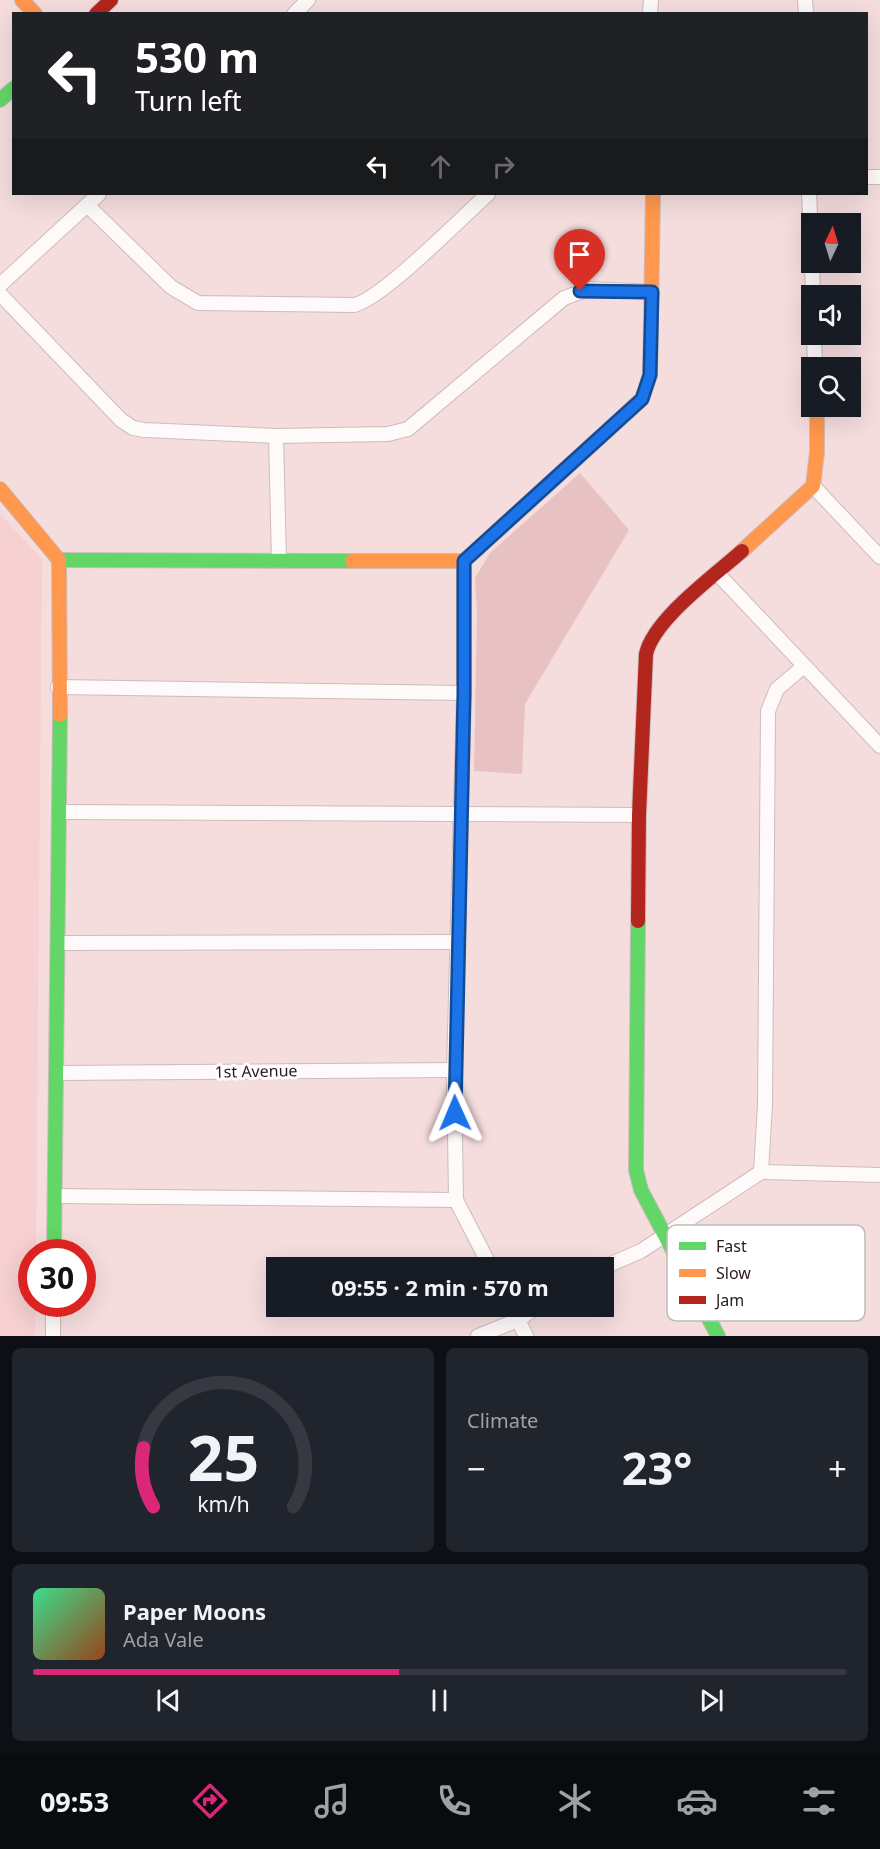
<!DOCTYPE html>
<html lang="en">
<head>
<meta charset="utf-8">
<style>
  body { margin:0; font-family:"Noto Sans",sans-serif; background:#20242c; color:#f1f3f6; height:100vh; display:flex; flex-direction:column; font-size:22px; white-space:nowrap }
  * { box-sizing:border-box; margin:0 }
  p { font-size:20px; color:#9ea1a6 }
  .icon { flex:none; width:33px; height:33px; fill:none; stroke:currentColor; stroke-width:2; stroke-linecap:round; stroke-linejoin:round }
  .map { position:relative; height:1336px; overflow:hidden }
  .sheet { display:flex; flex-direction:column; gap:12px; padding:12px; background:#0d0f14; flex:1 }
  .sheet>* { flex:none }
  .banner { position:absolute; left:12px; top:12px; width:856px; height:183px; border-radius:0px; box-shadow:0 6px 24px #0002; background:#202124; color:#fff; overflow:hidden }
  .needle { width:39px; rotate:4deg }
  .tools { position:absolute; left:801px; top:213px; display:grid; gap:12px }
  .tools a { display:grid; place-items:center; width:60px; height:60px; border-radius:0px; background:#171b24; box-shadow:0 6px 24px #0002; font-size:30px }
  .speed { position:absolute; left:18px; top:1239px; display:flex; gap:12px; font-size:30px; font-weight:700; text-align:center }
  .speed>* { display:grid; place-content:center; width:78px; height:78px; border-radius:50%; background:#171b24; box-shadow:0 6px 24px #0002; line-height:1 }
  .speed .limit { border:9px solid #d22; background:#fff; color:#111 }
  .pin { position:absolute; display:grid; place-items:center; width:51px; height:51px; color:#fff; margin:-62px -26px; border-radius:50% 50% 50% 0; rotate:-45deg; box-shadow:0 0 6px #0007 }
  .pin .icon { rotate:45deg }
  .me { position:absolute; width:66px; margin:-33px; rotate:359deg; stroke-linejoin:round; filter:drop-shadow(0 0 4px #0008) }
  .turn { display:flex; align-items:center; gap:21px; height:126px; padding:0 24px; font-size:27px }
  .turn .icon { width:78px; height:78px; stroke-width:2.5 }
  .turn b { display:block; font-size:42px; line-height:51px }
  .lanes { display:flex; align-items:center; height:57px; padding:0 24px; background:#0003; justify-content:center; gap:30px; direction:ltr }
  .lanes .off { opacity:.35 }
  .big { font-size:45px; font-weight:700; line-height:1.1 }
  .sheet .widget { flex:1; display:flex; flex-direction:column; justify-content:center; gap:9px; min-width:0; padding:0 21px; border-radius:9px; background:#20242c }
  .sheet .dial { align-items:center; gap:0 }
  .dial svg { height:156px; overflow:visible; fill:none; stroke:#363941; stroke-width:7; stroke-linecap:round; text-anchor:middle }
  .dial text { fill:#f1f3f6; stroke:none }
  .song { display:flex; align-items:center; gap:18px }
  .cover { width:72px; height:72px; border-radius:9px; background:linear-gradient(135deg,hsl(150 70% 55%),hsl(20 70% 35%)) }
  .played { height:6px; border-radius:3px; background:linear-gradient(90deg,#db2777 45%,#363941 45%) }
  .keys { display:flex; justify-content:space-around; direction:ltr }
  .heat { display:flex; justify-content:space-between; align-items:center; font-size:33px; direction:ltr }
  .sheet .tiles { flex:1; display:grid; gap:12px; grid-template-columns:1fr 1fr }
  .widget:last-child { grid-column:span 2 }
  .trip { position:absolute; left:266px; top:1257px; width:348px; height:60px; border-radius:0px; background:#171b24; box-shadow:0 6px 24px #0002; font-weight:700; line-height:60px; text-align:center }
  .tabs { display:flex; height:96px; justify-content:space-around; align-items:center; background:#090b0e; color:#9ea1a6 }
  .tabs .icon { width:42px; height:42px }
  .tabs .current { color:#db2777 }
  .tabs b { font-size:27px; color:#f1f3f6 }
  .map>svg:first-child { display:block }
  .built { fill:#f7d0d1 }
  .green { fill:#e8c1c2 }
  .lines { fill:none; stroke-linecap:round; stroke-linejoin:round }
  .street-casing { stroke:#cebbbb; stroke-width:16 }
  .fast-casing { stroke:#cebbbb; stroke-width:16 }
  .slow-casing { stroke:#cebbbb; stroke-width:16 }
  .jam-casing { stroke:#cebbbb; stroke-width:16 }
  .street { stroke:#fefafa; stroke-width:14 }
  .fast { stroke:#63d668; stroke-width:14 }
  .slow { stroke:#ff974d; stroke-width:14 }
  .jam { stroke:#b3261e; stroke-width:14 }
  .route-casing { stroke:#114b97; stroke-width:15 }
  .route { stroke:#1a73e8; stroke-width:10 }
  .labels { text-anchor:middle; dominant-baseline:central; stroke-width:6; stroke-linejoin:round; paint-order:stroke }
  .street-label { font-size:16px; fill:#2a1b1b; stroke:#fff }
  .key { fill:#fff; stroke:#bfbbbb; stroke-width:1.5 }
  .key-label { font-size:16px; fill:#2a1b1b }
</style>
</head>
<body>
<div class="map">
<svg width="880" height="1336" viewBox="0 0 880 1336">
  <rect width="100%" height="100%" fill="#f5ddde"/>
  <path class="built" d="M0,514L42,559L36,1252H32V1304H36L35,1336H0Z"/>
  <path class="green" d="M580,473L629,530L525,704L522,774L474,771L477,613L475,578L490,553Z"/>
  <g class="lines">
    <g class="street-casing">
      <g id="street">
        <path d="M805,0L806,14"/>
        <path d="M294,14L308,0"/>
        <path d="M650,14L651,0"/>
        <path d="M867,177H880"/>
        <path d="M809,194L812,254"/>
        <path d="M87,205L171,287L198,303L354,305C381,300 462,217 488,194"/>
        <path d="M812,262L813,296"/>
        <path d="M0,285L99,194"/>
        <path d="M0,294L121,420L133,428L144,430L276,436L388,434L408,429L564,298L589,289L652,292"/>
        <path d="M814,334L815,368"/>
        <path d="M276,436L279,561"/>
        <path d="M813,486L880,557"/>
        <path d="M464,561V693L454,1070L456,1200L491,1268"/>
        <path d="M717,573L880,746"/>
        <path d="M803,667L777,689L768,711L765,1104L761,1172L880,1175"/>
        <path d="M58,687L464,693"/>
        <path d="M61,812L639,815"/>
        <path d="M59,943L458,942"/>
        <path d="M58,1073L454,1070"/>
        <path d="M55,1196L456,1200"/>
        <path d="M602,1268L641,1251L761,1172"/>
        <path d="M511,1306L526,1336"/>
        <path d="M53,1336V1304"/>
        <path d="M478,1336L518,1320L538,1306"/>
      </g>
    </g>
    <g class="fast-casing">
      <g id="fast">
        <path d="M0,100L14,88"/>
        <path d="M59,560L352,561"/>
        <path d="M638,921L636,1170L641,1190L718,1336"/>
        <path d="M54,1252L60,715"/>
      </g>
    </g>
    <g class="slow-casing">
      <g id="slow">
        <path d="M22,0L35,14"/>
        <path d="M0,489L59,560L60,715"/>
        <path d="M742,551L813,486L817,452V406"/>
        <path d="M352,561H464L642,399L650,375L653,194"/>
      </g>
    </g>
    <g class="jam-casing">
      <g id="jam">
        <path d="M96,14L111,0"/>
        <path d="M638,921L639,815L646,654C654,619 714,576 742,551"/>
      </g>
    </g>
    <use href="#street" class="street"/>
    <use href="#fast" class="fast"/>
    <use href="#slow" class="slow"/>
    <use href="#jam" class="jam"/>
  </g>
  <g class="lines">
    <g class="route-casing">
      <path id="route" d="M455,1113L464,693V561L642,399L650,375L652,292L580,291"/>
    </g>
    <use href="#route" class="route"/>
  </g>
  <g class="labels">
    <g class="street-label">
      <text transform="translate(256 1071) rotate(-1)">1st Avenue</text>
    </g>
  </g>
  <rect x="667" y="1225" width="198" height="96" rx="9" class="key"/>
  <rect x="679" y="1242" width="27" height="8" fill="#63d668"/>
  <rect x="679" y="1269" width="27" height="8" fill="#ff974d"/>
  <rect x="679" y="1296" width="27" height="8" fill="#b3261e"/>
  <g class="key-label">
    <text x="716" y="1252">Fast</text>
    <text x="716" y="1279">Slow</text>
    <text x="716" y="1306">Jam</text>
  </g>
</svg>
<div class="tools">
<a><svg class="needle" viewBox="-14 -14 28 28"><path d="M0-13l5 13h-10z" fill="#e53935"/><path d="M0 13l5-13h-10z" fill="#9ea1a6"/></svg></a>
<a><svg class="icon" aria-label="sound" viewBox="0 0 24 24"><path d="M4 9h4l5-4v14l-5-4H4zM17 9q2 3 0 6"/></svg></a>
<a><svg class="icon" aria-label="search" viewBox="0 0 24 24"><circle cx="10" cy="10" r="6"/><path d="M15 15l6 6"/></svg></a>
</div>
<div class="speed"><div class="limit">30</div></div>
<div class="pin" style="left:580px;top:291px;background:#d93025"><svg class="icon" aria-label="arrive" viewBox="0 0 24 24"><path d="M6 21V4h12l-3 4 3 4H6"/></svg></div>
<svg class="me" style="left:455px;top:1113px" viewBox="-20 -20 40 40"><path d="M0-17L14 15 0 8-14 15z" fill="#1a73e8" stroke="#fff" stroke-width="4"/></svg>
<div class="trip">09:55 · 2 min · 570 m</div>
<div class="banner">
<div class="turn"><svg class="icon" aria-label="left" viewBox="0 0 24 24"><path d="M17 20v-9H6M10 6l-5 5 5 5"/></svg><div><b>530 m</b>Turn left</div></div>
<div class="lanes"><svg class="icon" aria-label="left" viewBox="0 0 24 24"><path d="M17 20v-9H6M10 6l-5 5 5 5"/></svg><svg class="icon off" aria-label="ahead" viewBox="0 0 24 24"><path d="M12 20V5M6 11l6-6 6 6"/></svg><svg class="icon off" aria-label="right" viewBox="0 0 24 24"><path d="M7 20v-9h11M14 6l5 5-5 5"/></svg></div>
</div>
</div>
<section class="sheet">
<div class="tiles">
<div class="widget dial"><svg viewBox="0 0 100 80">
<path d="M14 69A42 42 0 1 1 86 69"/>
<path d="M14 69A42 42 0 0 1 9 39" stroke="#db2777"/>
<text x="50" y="56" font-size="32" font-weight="700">25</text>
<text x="50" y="72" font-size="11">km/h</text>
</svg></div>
<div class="widget"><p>Climate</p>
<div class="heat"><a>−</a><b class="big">23°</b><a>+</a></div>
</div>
<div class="widget">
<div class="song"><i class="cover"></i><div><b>Paper Moons</b><p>Ada Vale</p></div></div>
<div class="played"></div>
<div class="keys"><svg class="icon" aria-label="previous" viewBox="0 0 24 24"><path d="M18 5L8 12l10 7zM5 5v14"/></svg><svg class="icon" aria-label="pause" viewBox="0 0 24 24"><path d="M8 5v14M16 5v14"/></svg><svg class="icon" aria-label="next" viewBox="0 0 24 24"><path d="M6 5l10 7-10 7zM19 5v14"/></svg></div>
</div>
</div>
</section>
<nav class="tabs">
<b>09:53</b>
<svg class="icon current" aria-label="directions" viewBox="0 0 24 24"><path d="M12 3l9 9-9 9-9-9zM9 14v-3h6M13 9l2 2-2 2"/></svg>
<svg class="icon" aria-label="music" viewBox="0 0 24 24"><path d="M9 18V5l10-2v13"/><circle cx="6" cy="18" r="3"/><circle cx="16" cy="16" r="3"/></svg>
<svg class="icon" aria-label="phone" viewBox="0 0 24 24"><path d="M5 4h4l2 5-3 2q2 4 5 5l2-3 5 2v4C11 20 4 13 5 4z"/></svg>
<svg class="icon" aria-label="climate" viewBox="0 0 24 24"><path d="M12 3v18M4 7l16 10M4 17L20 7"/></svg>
<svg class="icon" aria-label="car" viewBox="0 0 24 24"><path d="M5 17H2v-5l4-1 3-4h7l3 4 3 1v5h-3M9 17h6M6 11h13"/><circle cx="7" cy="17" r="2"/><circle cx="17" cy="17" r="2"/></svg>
<svg class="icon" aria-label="filters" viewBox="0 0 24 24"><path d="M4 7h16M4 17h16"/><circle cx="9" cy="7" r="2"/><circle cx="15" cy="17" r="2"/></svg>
</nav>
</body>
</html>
